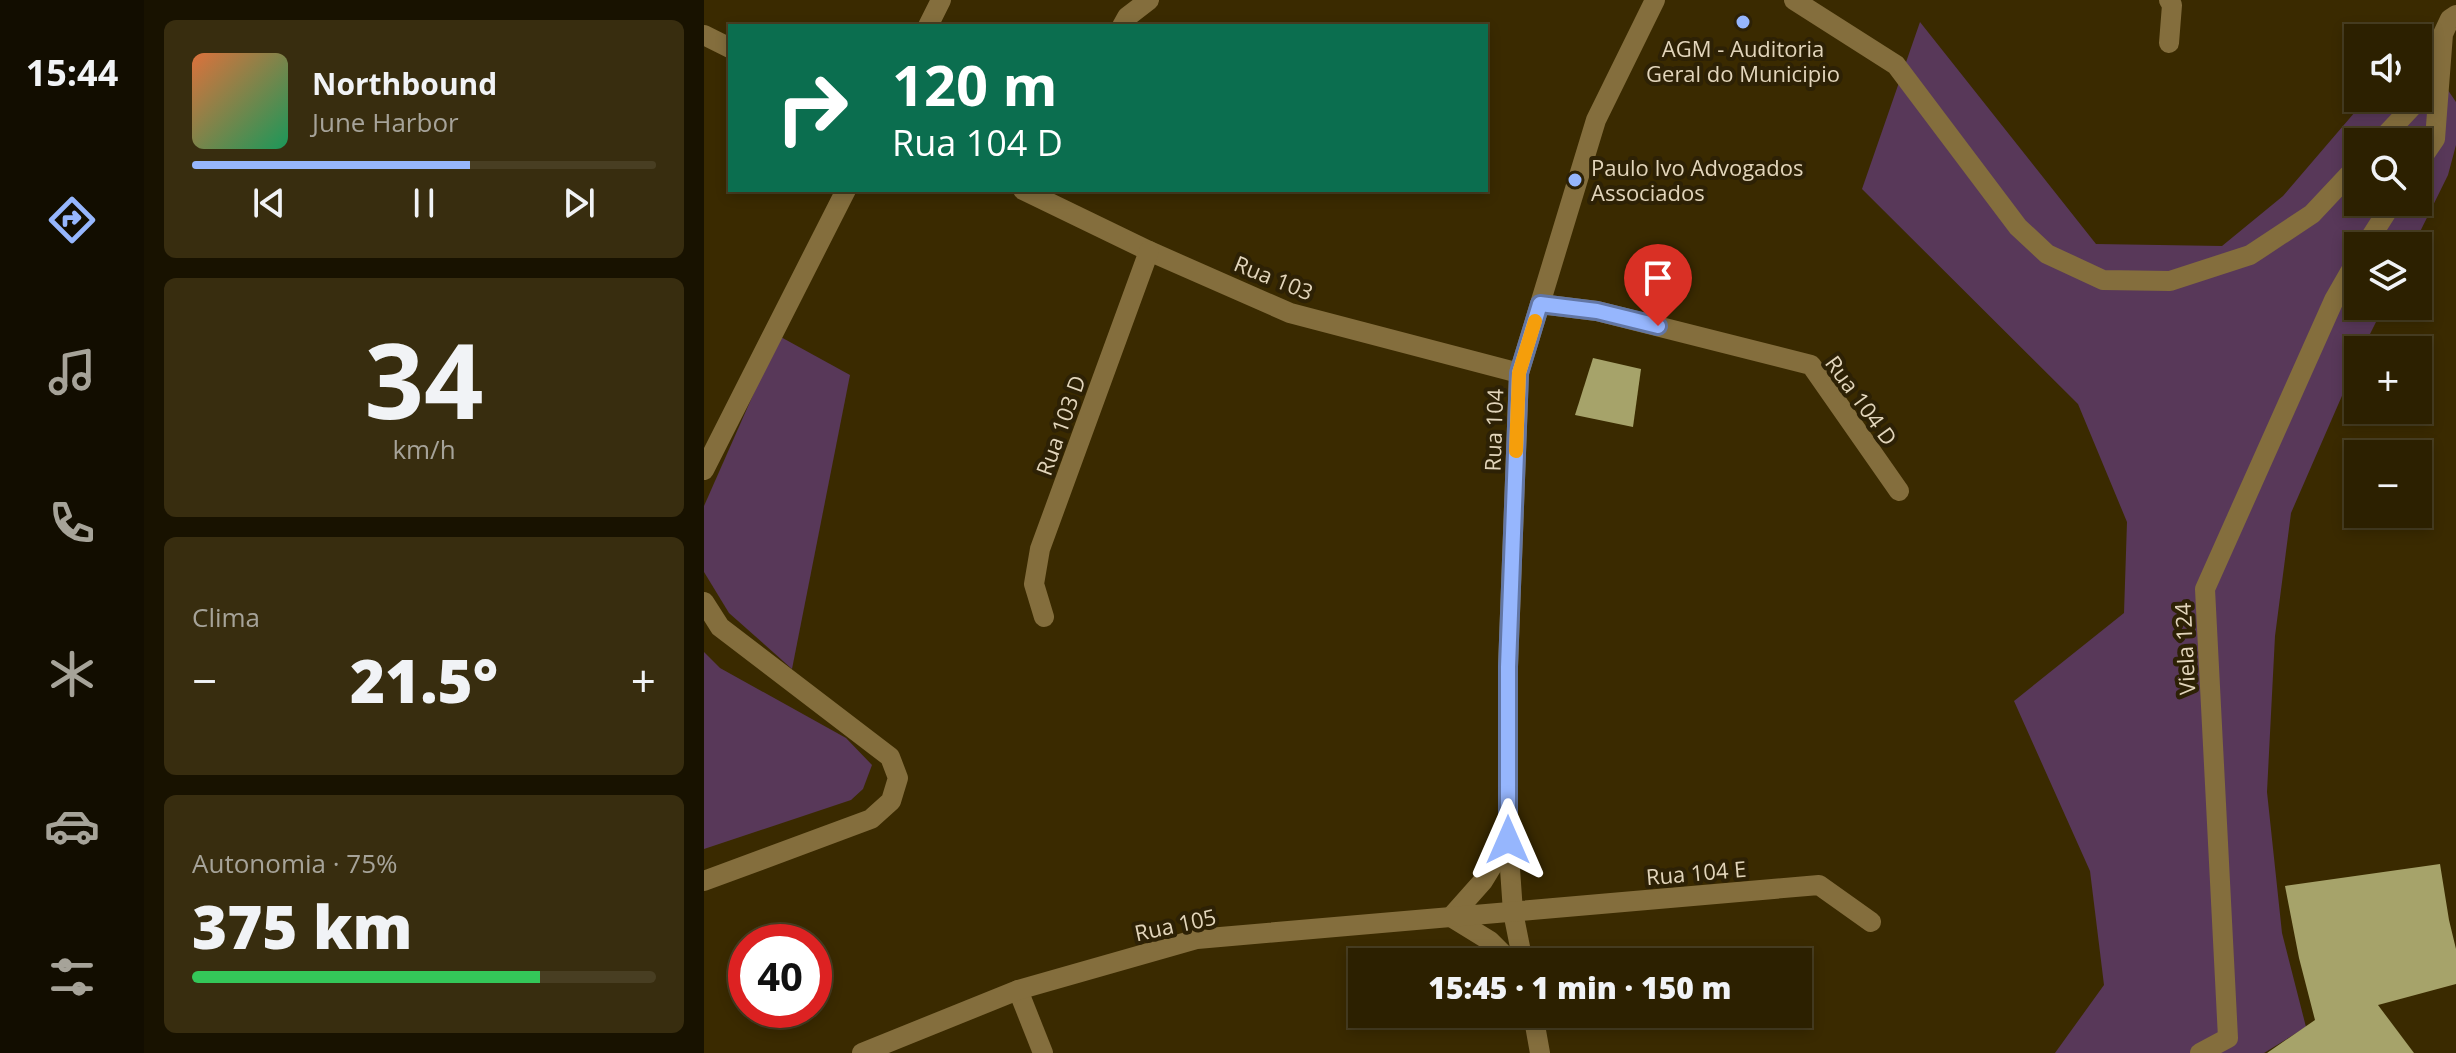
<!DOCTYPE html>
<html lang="pt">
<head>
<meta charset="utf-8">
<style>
  body { margin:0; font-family:"Open Sans",sans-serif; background:#382d0f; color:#f1f3f6; height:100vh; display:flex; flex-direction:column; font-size:30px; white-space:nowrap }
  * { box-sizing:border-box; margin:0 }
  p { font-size:26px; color:#a6a399 }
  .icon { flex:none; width:44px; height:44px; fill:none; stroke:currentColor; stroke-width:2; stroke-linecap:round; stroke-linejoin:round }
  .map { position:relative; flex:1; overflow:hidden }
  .details { display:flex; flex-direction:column; gap:20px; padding:20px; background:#181200; width:560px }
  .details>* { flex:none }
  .guide { position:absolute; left:24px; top:24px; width:760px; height:168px; border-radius:0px; box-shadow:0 4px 12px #0003,0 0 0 2px #483e22; background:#0b6e4f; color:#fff; overflow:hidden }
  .tools { position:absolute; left:1640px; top:24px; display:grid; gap:16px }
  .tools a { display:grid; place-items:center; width:88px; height:88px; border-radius:0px; background:#2c2000; box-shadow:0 4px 12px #0003,0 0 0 2px #483e22; font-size:40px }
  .speed { position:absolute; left:24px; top:924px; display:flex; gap:16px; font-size:40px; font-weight:700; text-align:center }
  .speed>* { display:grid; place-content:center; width:104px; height:104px; border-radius:50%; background:#2c2000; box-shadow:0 4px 12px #0003,0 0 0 2px #483e22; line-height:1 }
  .speed .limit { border:12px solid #d22; background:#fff; color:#111 }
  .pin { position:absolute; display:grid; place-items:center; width:68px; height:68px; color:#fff; margin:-82px -34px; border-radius:50% 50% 50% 0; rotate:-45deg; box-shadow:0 0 8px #0007 }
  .pin .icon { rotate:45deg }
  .me { position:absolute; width:88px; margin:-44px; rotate:0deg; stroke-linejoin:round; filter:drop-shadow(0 0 6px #0008) }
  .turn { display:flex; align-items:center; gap:28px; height:168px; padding:0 32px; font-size:36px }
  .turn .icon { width:104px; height:104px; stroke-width:2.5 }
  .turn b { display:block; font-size:56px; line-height:68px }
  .big { font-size:60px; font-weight:800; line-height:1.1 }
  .details .widget { flex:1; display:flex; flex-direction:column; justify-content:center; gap:12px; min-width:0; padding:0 28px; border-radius:12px; background:#382d0f }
  .details .dial { align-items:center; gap:0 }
  .dial b { font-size:104px; line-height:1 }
  .song { display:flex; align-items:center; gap:24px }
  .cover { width:96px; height:96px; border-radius:12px; background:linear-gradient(135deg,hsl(20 70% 55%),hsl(150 70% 35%)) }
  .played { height:8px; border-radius:4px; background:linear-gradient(90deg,#96b6fd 60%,#483e22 60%) }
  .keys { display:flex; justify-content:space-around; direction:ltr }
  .heat { display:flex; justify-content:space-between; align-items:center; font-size:44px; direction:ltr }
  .charge { height:12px; border-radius:6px; background:linear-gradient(90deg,#34c759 75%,#483e22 0) }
  .trip { position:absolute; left:644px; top:948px; width:464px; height:80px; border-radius:0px; background:#2c2000; box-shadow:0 4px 12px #0003,0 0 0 2px #483e22; font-weight:800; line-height:80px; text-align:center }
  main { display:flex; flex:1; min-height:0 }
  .dock { display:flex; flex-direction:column; width:144px; justify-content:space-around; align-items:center; background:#120d00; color:#a6a399 }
  .dock .icon { width:56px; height:56px }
  .dock .selected { color:#96b6fd }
  .dock b { font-size:36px; color:#f1f3f6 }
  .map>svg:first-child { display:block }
  .green { fill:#583859; fill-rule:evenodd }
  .building { fill:#a6a36a }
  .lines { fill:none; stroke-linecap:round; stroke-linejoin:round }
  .minor { stroke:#846e3d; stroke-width:20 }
  .route-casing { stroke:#6276a4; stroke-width:20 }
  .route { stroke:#96b6fd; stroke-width:14 }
  .slow { stroke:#f59e0b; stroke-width:14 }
  .poi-dot { fill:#96b6fd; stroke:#2d2105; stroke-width:3 }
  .labels { text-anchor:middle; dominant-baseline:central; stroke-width:8; stroke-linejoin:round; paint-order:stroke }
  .poi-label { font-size:22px; fill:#e2d5bb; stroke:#2d2105 }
  .street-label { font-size:22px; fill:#e2d5bb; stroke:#2d2105 }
</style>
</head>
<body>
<main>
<nav class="dock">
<b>15:44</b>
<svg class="icon selected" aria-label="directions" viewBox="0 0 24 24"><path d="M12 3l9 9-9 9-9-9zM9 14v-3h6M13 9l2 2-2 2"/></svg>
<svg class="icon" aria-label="music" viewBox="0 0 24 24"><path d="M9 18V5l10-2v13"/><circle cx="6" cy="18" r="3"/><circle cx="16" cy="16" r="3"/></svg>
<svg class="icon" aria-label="phone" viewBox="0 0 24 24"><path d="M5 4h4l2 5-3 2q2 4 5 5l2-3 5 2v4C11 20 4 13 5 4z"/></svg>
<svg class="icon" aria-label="climate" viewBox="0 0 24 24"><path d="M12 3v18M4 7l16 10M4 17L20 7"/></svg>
<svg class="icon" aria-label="car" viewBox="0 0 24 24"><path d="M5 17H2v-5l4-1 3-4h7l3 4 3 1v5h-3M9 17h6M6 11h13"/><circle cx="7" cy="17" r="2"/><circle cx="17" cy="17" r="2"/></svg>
<svg class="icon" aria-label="filters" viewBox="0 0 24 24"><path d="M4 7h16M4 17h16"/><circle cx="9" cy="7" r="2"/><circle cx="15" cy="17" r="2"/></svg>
</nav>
<section class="details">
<div class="widget">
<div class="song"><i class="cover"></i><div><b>Northbound</b><p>June Harbor</p></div></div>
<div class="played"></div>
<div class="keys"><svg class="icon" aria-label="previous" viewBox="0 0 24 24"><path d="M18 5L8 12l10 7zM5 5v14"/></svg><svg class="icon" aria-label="pause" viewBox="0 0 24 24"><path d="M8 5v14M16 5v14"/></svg><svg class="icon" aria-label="next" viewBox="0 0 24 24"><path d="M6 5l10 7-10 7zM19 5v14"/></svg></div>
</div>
<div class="widget dial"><b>34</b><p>km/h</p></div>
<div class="widget"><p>Clima</p>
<div class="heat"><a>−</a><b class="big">21.5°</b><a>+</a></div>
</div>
<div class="widget"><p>Autonomia · 75%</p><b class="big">375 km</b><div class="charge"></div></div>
</section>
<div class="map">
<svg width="1752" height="1053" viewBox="0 0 1752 1053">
  <rect width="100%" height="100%" fill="#3a2a00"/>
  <g class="green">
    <path d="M1216,22L1392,244L1518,246L1579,196L1663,98H1714V46L1752,102V145L1744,175L1709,246H1654V306H1680L1658,350H1654V359L1587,513L1571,636L1563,792L1578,933L1602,1027L1560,1053H1351L1400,985L1386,871L1310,701L1420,613L1423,522L1374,404L1158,189ZM1654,142H1714V202H1654Z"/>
    <path d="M75,336L146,375L88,669L25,613L0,572V506Z"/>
    <path d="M0,652L16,668L142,738L168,765L159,789L147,800L0,849Z"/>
  </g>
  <g class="building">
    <path d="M889,358L937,369L929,427L871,415Z"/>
    <path d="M1736,864L1745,920L1752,949V984L1674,1005L1710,1053H1563L1611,1020L1595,958L1581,886Z"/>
  </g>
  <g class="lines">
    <g class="minor">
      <path d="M1090,0L1192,65L1314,227L1343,254L1399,280L1466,281L1546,255L1608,214L1654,165"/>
      <path d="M224,26L237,0"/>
      <path d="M418,26L423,17L445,0"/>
      <path d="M0,35L26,48"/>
      <path d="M1465,43L1468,5L1465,0"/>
      <path d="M1675,142L1735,78"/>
      <path d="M1714,164L1731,139L1739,34L1746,19L1752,15"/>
      <path d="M319,190L445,251L586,313L815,373"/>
      <path d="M1661,246L1689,202"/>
      <path d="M836,304L893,311L1107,365L1195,491"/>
      <path d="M0,470L142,190"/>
      <path d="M0,602L16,627L186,757L194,778L187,801L167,819L0,881"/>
      <path d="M340,617L330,584L336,549L445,251"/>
      <path d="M747,917L779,881L804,840"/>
      <path d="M747,917L786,941L807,962"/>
      <path d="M819,962L809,912L804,840V667L815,373L892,120L951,0"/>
      <path d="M314,990L339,1053"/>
      <path d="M829,1014L836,1053"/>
      <path d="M158,1053L314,990L493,939L1115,885L1167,922"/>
      <path d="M1496,1053L1524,1038L1501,589L1630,300L1654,258"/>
    </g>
  </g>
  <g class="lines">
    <g class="route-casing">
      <path id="route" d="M804,840V667L815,373L836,304L893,311L954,326"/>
    </g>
    <use href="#route" class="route"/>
    <path class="slow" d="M812,451L815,373L831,321"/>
  </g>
  <g class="poi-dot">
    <circle cx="1039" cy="22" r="8"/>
    <circle cx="871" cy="180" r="8"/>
  </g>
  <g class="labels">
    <g class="poi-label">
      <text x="1039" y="48">AGM - Auditoria<tspan x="1039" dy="25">Geral do Municipio</tspan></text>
      <text x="887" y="167" text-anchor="start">Paulo Ivo Advogados<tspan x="887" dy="25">Associados</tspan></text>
    </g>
    <g class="street-label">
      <text transform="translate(570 277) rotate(22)">Rua 103</text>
      <text transform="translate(1158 400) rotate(54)">Rua 104 D</text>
      <text transform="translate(356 425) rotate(-70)">Rua 103 D</text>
      <text transform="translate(789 430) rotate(-88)">Rua 104</text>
      <text transform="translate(1480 649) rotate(-93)">Viela 124</text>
      <text transform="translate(992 872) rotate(-5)">Rua 104 E</text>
      <text transform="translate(471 924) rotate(-12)">Rua 105</text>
    </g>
  </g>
</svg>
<div class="tools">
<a><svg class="icon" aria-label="sound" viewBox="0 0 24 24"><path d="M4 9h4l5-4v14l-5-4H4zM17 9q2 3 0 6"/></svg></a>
<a><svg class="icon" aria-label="search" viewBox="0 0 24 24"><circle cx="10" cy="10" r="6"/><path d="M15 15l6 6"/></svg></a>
<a><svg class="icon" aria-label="layers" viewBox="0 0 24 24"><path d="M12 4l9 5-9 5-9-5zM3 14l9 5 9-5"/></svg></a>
<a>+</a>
<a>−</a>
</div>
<div class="speed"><div class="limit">40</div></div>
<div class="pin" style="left:954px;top:326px;background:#d93025"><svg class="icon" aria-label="arrive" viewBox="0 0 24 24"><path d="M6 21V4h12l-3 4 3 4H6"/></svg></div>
<svg class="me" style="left:804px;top:840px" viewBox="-20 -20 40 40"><path d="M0-17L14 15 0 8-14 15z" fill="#96b6fd" stroke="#fff" stroke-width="4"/></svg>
<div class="trip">15:45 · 1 min · 150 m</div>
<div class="guide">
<div class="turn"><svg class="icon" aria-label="right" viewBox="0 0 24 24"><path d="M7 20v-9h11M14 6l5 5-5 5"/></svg><div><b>120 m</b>Rua 104 D</div></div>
</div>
</div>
</main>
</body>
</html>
